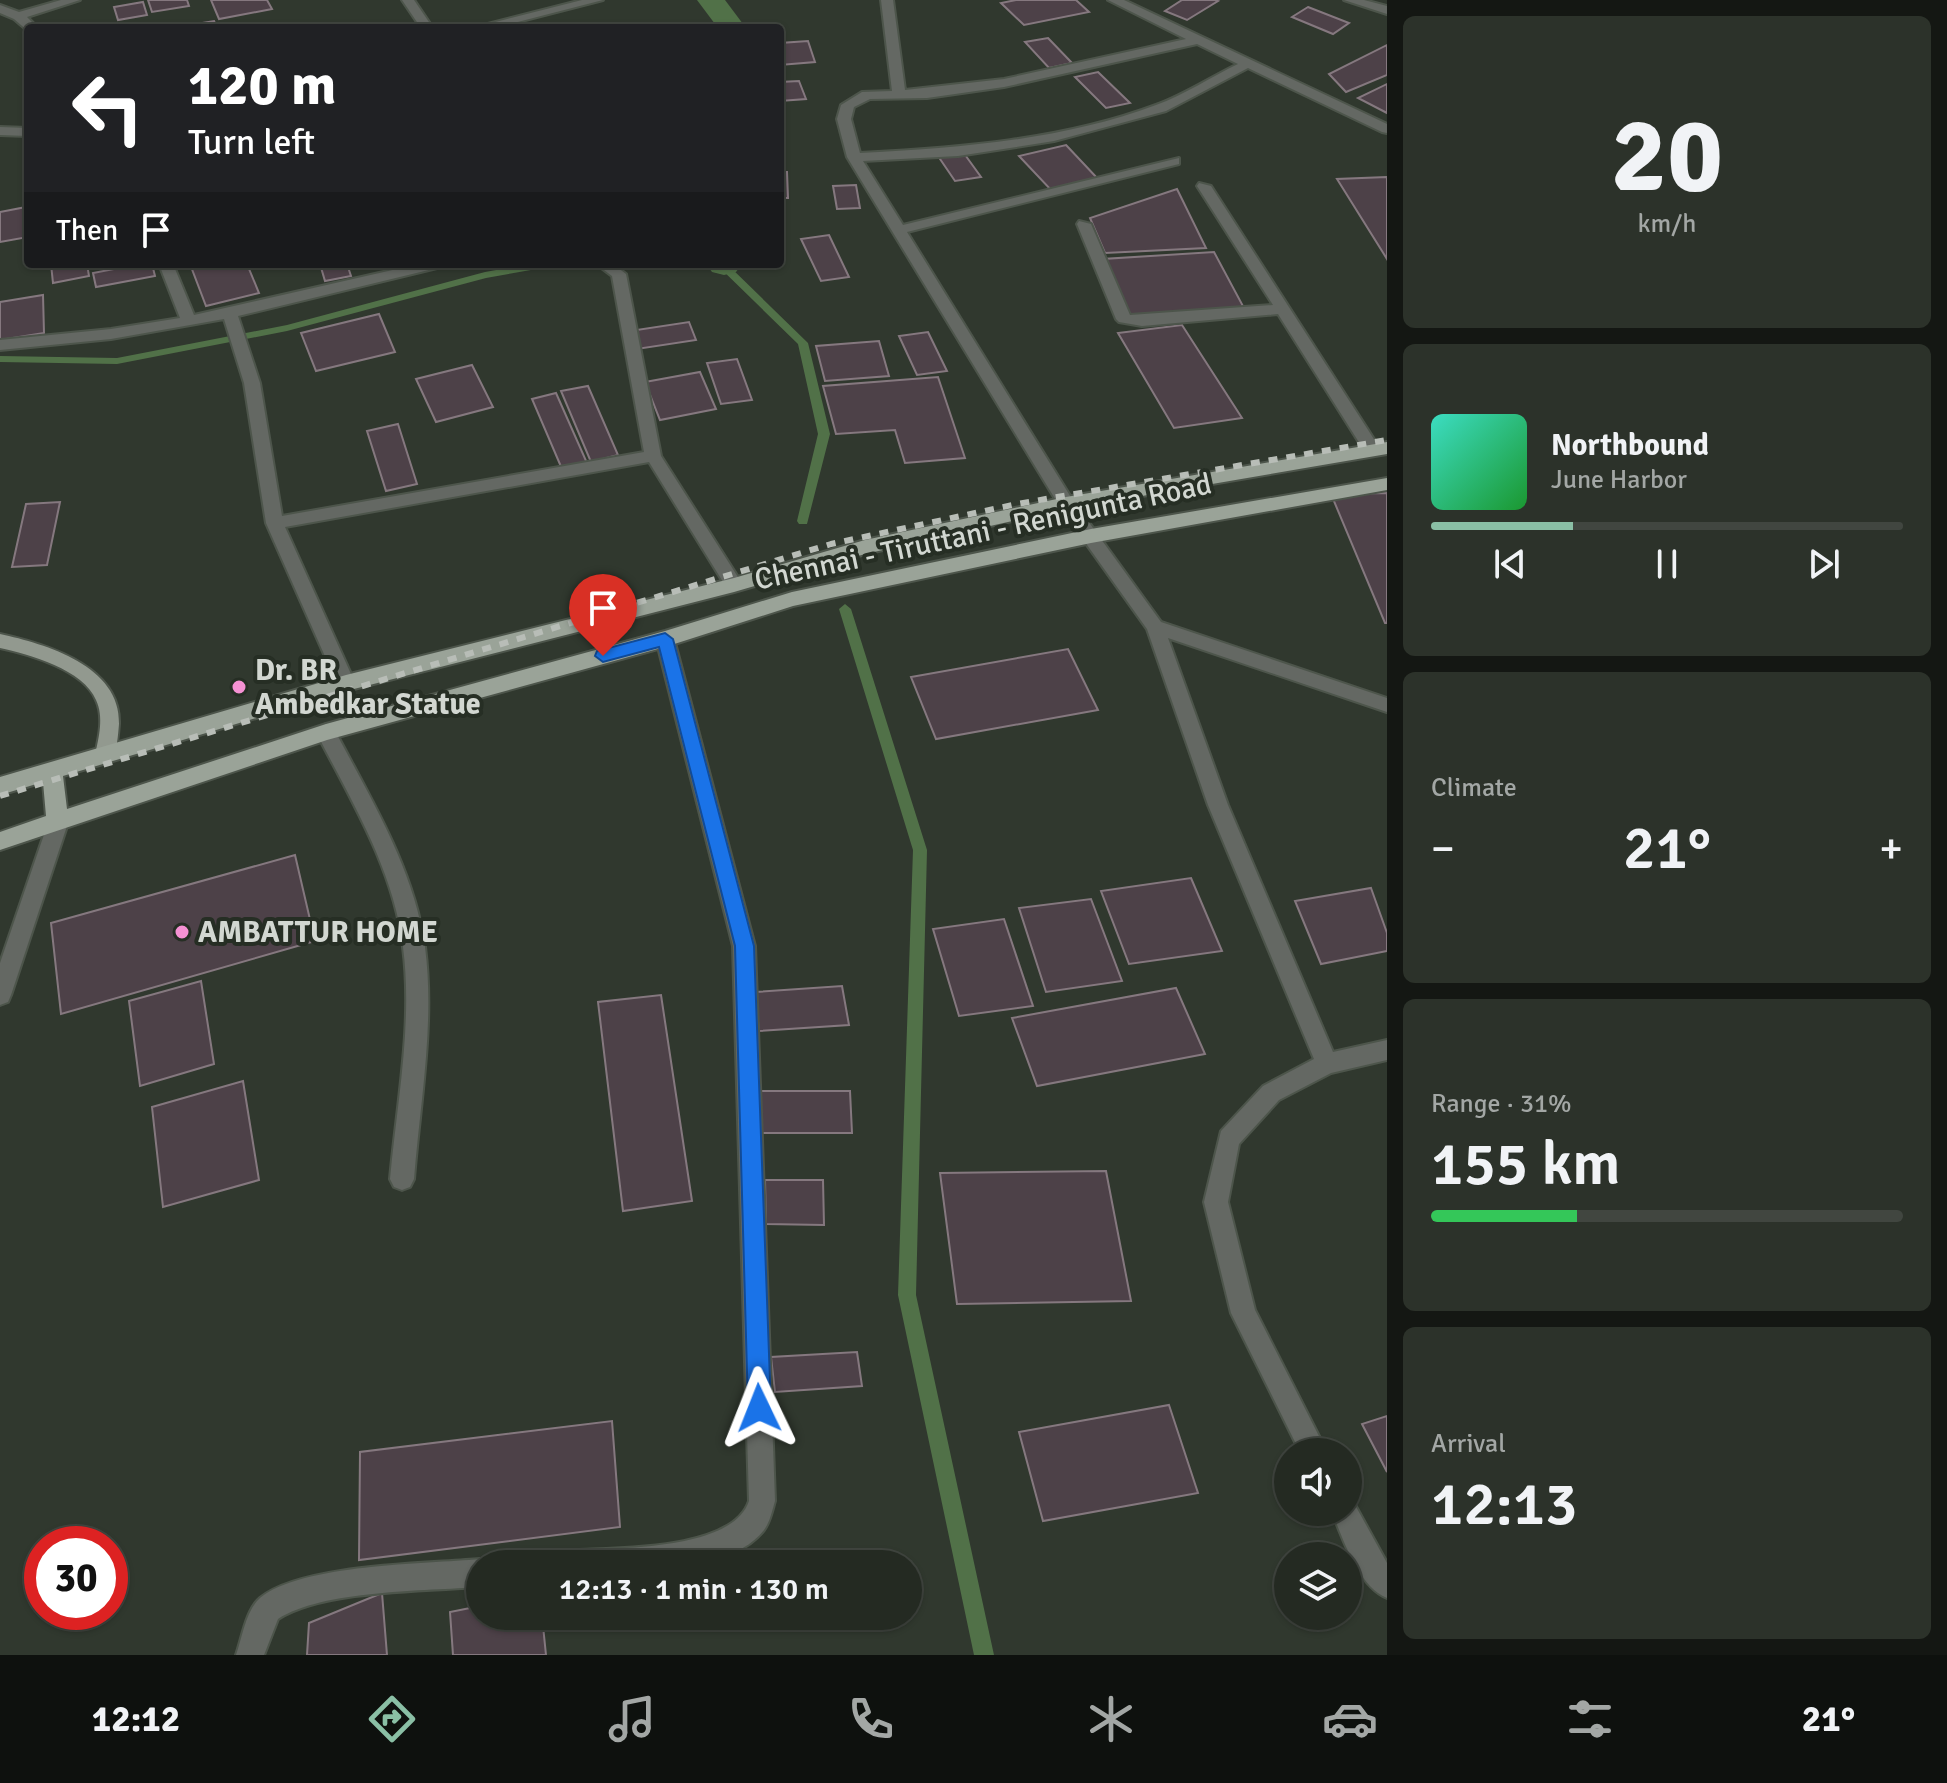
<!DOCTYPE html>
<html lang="en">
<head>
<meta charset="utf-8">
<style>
  body { margin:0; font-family:Signika,sans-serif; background:#2c322a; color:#f1f3f6; height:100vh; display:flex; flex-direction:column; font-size:30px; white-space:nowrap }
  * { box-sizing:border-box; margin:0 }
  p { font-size:26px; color:#a3a7a5 }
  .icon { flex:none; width:44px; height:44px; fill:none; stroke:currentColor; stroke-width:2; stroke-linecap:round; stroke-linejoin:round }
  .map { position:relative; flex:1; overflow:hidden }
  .drawer { display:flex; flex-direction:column; gap:16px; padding:16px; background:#141713; width:560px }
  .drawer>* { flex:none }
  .banner { position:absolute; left:24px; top:24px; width:760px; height:244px; border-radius:8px; box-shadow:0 2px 6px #0004,0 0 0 2px #414640; background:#202124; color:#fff; overflow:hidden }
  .tools { position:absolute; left:1274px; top:1438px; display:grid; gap:16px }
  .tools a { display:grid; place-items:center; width:88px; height:88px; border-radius:50%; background:#242a22; box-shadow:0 2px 6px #0004,0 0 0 2px #414640; font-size:40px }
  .speed { position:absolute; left:24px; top:1526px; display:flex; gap:16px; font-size:40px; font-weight:700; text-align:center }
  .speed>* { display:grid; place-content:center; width:104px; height:104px; border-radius:50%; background:#242a22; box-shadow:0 2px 6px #0004,0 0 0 2px #414640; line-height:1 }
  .speed .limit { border:12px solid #d22; background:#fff; color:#111 }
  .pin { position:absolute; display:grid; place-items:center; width:68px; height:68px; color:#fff; margin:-82px -34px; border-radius:50% 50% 50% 0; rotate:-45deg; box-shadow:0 0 8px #0007 }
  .pin .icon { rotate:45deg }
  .me { position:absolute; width:88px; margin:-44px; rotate:358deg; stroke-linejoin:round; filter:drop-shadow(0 0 6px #0008) }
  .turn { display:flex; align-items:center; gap:28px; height:168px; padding:0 32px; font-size:36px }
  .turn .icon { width:104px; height:104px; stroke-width:2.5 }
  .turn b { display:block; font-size:56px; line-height:68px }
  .then { display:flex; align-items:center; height:76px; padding:0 32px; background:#0003; gap:16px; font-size:30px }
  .big { font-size:60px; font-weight:600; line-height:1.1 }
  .drawer .widget { flex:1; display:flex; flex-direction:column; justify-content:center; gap:12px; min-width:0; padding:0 28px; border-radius:12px; background:#2c322a }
  .drawer .dial { align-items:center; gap:0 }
  .dial b { font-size:104px; line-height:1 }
  .song { display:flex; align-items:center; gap:24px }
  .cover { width:96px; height:96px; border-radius:12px; background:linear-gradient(135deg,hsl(170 70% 55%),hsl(130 70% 35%)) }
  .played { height:8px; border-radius:4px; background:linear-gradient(90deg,#8abfa5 30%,#414640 30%) }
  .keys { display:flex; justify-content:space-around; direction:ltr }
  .heat { display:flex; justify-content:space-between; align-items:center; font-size:44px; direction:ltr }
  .charge { height:12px; border-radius:6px; background:linear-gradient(90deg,#34c759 31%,#414640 0) }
  .trip { position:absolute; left:466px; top:1550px; width:456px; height:80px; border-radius:40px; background:#242a22; box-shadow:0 2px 6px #0004,0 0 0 2px #414640; font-weight:600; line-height:80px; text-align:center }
  .dock { display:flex; height:128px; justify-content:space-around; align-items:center; background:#0e110e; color:#a3a7a5 }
  .dock .icon { width:56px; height:56px }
  .dock .selected { color:#8abfa5 }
  .dock b { font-size:36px; color:#f1f3f6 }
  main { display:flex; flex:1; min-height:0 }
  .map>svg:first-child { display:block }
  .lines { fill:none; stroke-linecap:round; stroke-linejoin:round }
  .stream { fill:#517148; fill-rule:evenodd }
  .canal { fill:#517148; fill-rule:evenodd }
  .building { fill:#4d4148; stroke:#85787f; stroke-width:2 }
  .minor-casing { stroke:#4d554b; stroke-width:4 }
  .primary-casing { stroke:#4d554b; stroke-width:4 }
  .trunk-casing { stroke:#4d554b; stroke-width:4 }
  .minor { fill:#646863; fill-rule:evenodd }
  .primary { fill:#92998f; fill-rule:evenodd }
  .trunk { fill:#9aa398; fill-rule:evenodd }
  .rail { stroke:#b8bdb7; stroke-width:6; stroke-dasharray:9 9; stroke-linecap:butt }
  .route { fill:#1a73e8; stroke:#114b97; stroke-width:2 }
  .poi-dot { fill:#f591d3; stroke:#262e24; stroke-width:3 }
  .labels { text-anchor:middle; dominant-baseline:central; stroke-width:8; stroke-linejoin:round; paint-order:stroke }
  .street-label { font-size:30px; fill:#d2d7d1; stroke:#262e24 }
  .poi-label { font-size:30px; font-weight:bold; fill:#d2d7d1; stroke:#262e24; text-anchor:start }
</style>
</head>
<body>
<main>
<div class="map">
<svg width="1387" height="1655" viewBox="0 0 1387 1655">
  <rect width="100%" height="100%" fill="#30382e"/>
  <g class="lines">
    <g class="stream">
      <path d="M530,264H553L548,267L486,278L287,331L117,364L0,362V356L117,358L287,325L485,272Z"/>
      <path d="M716,264H727L808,343L830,434L807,524H799L797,521L818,434L798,344Z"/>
      <path d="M845,604L851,609L927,850L916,1295L994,1655H974L898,1295L913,850L839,609Z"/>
    </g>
    <g class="canal">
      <path d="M697,0H725L746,28H718Z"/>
      <path d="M742,264L736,272L724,275L712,272L707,265Z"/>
    </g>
  </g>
  <g class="building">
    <path d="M148,0H187L189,6L152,12Z"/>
    <path d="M211,0H267L272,9L219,19Z"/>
    <path d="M1016,0H1076L1089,12L1024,25L1001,3Z"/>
    <path d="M1182,0H1215L1218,1L1187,20L1165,11Z"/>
    <path d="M143,2L147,15L118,20L114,7Z"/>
    <path d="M1308,7L1349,23L1333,34L1292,17Z"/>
    <path d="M214,21L217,28H171Z"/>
    <path d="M1048,38L1072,63L1049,68L1025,42Z"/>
    <path d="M808,41L815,62L780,65V43Z"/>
    <path d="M1387,45V75L1346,92L1329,74Z"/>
    <path d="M1098,72L1130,103L1106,108L1075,77Z"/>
    <path d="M799,81L806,99L780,101V82Z"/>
    <path d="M1387,84V113L1358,98Z"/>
    <path d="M1066,145L1098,179L1051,190L1019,156Z"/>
    <path d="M963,152L981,177L955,181L938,156Z"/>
    <path d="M780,172H787L788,198H780Z"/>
    <path d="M1387,177V259L1337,179Z"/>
    <path d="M856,185L860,208L837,209L833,186Z"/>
    <path d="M1177,189L1206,248L1105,253L1090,218Z"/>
    <path d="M26,207L28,237L0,242V212Z"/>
    <path d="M829,235L849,277L821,281L801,239Z"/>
    <path d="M1214,252L1244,308L1129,316L1103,259Z"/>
    <path d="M51,264H87L89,276L53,283Z"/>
    <path d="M140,264H152L155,276L96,287L93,273Z"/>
    <path d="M190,264H247L259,293L206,306Z"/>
    <path d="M320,264H347L351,276L325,281Z"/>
    <path d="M43,295L44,333L0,340V302Z"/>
    <path d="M379,314L395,352L316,371L301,333Z"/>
    <path d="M689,322L696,340L637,349L630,331Z"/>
    <path d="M1182,325L1242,418L1174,428L1118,333Z"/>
    <path d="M928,332L947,371L917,375L899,336Z"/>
    <path d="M879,341L889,376L825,381L816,346Z"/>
    <path d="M737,359L752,400L721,404L707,363Z"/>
    <path d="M472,365L493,407L436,422L416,379Z"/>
    <path d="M700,372L716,409L660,420L645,382Z"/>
    <path d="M938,377L965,458L905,463L895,430L836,434L823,386Z"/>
    <path d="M588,386L618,455L591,462L561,391Z"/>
    <path d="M556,393L587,463L562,469L532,399Z"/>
    <path d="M398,424L417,484L386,491L367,431Z"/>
    <path d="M1387,493V623H1385L1331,494Z"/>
    <path d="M60,502L47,565L12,567L26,504Z"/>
    <path d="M1068,649L1098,710L936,739L911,677Z"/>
    <path d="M295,855L315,941L61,1014L51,923Z"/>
    <path d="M1191,878L1222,951L1129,964L1101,891Z"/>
    <path d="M1371,888L1387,933V951L1321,964L1295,901Z"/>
    <path d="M1091,899L1122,981L1046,992L1019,908Z"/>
    <path d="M1004,919L1033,1006L959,1016L933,929Z"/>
    <path d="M201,981L214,1064L140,1086L129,1001Z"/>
    <path d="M842,986L849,1025L759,1031L755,992Z"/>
    <path d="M1176,988L1205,1054L1037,1086L1012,1018Z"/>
    <path d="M661,995L692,1201L623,1211L598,1002Z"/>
    <path d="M243,1081L259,1180L163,1207L152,1107Z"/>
    <path d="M760,1091H850L852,1133H762Z"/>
    <path d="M1106,1171L1131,1301L957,1304L940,1173Z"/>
    <path d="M765,1180H823L824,1225L766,1224Z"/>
    <path d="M857,1352L862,1386L775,1392L771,1357Z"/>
    <path d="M1169,1405L1198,1493L1043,1521L1019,1432Z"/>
    <path d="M1387,1416V1472L1362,1424Z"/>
    <path d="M612,1421L620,1527L359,1560L360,1452Z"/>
    <path d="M382,1593L387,1655H307L309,1623Z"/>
    <path d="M480,1606V1616H542L546,1655H453L450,1612Z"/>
  </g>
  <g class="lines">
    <g class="minor-casing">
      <g id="minor">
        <path d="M61,0H80L27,17L38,28H28V31L14,19L0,13V5L19,12Z"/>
        <path d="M402,0H414L433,28H421Z"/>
        <path d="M582,0H603L494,28H472Z"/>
        <path d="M881,0H893L905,90L1004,79L1186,39L1108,0H1124L1387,124V133L1382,132L1248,68L1166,111L1054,141L958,156L863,161L903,225L1179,158V164L907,232L1072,499L1161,622L1387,698V712L1168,638L1228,805L1333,1052L1387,1040V1060L1331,1073L1279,1100L1239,1144L1228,1202L1255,1310L1327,1452H1300L1231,1313L1204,1202L1221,1131L1263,1086L1314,1059L1208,805L1147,629L1060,507L847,157L837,119L841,105L862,92L892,91ZM1197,44L1238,64C1211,77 1184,95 1156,105C1063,140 958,148 860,153L851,119L854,107L870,99L927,98L1004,87Z"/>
        <path d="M1344,0H1364L1387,6V14Z"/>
        <path d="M0,127L28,128V136L0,135Z"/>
        <path d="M1199,183L1211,186L1379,447V455H1367L1278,314L1142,326L1119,322L1116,319L1077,224L1079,221L1091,224L1130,315L1273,305L1197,186Z"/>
        <path d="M159,264H173L194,315L419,264H444L437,268L238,316L260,383L282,516L644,452L612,276L596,264H613L626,274L661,456L743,585L734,591L728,590L649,462L285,527L355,683L346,690L339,688L266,523L244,383L224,319L111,339L0,350V340L111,329L180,318Z"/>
        <path d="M665,632L674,639L755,946L775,1501C772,1511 770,1522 764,1530C725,1580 619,1564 562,1564L566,1554L576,1550C619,1548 733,1550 749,1501L733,946L656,639Z"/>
        <path d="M326,724L333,727C369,796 414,868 425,947C435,1023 420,1103 414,1179L410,1187L402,1190L394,1187L390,1179C397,1103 413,1023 403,947C394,870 351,800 316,732Z"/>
        <path d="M58,815L65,817L68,823L11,995L8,1002L0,1005V963L48,823L51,817Z"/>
        <path d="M1348,1500L1354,1503L1387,1563V1598C1358,1586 1343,1539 1332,1512H1348Z"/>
        <path d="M480,1559L490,1564H480V1587C425,1591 323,1590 278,1619L264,1655H236C242,1638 246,1610 260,1598C301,1564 426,1564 480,1559Z"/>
      </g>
    </g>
    <g class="primary-casing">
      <path id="primary" d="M0,634C46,644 121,666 119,724C118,736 117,750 112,760H98L95,755C99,737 104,717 96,700C84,670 29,654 0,648Z"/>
    </g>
    <g class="trunk-casing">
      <path id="trunk" d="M1387,442V454L1066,509L865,554L734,592L346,691L63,776L67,809L326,724L665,631L792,592L1091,529L1387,478V490L1091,543L793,606L665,647L327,740L0,850V832L46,816L43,782L0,795V777L346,675L734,578L865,540L1066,497Z"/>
    </g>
    <use href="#minor" class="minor"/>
    <use href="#primary" class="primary"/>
    <use href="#trunk" class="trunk"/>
    <path class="rail" d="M0,796L831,544L1017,504L1387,440"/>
  </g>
  <path class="route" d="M665,633L673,639L754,946L771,1408L767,1416L759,1420L751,1416L748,1408L735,946L659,647L603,662L595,656L597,651Z"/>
  <g class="poi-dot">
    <circle cx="239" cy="687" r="8"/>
    <circle cx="182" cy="932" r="8"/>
  </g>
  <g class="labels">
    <g class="street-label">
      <text transform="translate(983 532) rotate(-12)">Chennai - Tiruttani - Renigunta Road</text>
    </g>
    <g class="poi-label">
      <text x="255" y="670">Dr. BR<tspan x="255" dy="34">Ambedkar Statue</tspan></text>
      <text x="198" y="932">AMBATTUR HOME</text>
    </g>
  </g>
</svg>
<div class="tools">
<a><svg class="icon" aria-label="sound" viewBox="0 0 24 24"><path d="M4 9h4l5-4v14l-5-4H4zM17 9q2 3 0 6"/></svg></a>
<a><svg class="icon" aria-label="layers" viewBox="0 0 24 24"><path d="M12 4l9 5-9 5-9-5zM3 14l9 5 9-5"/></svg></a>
</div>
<div class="speed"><div class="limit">30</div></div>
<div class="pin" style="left:603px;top:656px;background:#d93025"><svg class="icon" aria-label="arrive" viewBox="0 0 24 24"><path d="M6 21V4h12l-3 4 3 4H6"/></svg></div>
<svg class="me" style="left:759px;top:1408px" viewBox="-20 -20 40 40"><path d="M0-17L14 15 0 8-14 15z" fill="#1a73e8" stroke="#fff" stroke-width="4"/></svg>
<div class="trip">12:13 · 1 min · 130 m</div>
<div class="banner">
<div class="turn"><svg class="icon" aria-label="left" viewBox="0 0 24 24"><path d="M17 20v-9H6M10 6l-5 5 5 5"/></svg><div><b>120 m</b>Turn left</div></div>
<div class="then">Then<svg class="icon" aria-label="arrive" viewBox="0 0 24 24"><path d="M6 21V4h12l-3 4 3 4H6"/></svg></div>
</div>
</div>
<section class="drawer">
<div class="widget dial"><b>20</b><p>km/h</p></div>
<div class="widget">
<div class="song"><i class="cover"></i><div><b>Northbound</b><p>June Harbor</p></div></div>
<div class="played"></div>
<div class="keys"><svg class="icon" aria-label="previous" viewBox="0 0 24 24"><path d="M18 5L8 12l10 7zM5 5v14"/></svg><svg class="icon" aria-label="pause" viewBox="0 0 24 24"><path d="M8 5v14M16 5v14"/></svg><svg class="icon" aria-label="next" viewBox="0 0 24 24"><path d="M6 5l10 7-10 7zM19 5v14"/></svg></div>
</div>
<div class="widget"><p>Climate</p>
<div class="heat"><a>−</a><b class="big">21°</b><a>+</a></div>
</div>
<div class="widget"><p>Range · 31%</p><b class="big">155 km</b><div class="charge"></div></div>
<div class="widget"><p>Arrival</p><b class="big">12:13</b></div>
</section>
</main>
<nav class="dock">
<b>12:12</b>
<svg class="icon selected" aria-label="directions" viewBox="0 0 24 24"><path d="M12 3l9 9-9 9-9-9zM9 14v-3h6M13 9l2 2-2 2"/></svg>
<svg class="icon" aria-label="music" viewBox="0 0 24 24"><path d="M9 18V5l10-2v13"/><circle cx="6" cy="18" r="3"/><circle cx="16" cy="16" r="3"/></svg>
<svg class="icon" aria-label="phone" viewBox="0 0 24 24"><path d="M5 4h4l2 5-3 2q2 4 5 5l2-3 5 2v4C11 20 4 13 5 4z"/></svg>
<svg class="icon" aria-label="climate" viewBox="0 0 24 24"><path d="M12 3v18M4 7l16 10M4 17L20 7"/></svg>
<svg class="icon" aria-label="car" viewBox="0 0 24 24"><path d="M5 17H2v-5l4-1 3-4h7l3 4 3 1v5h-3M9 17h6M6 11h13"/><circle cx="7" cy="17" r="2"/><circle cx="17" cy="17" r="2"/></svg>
<svg class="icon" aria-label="filters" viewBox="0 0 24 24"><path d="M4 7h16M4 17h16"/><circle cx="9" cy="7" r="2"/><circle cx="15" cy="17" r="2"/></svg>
<b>21°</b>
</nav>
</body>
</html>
